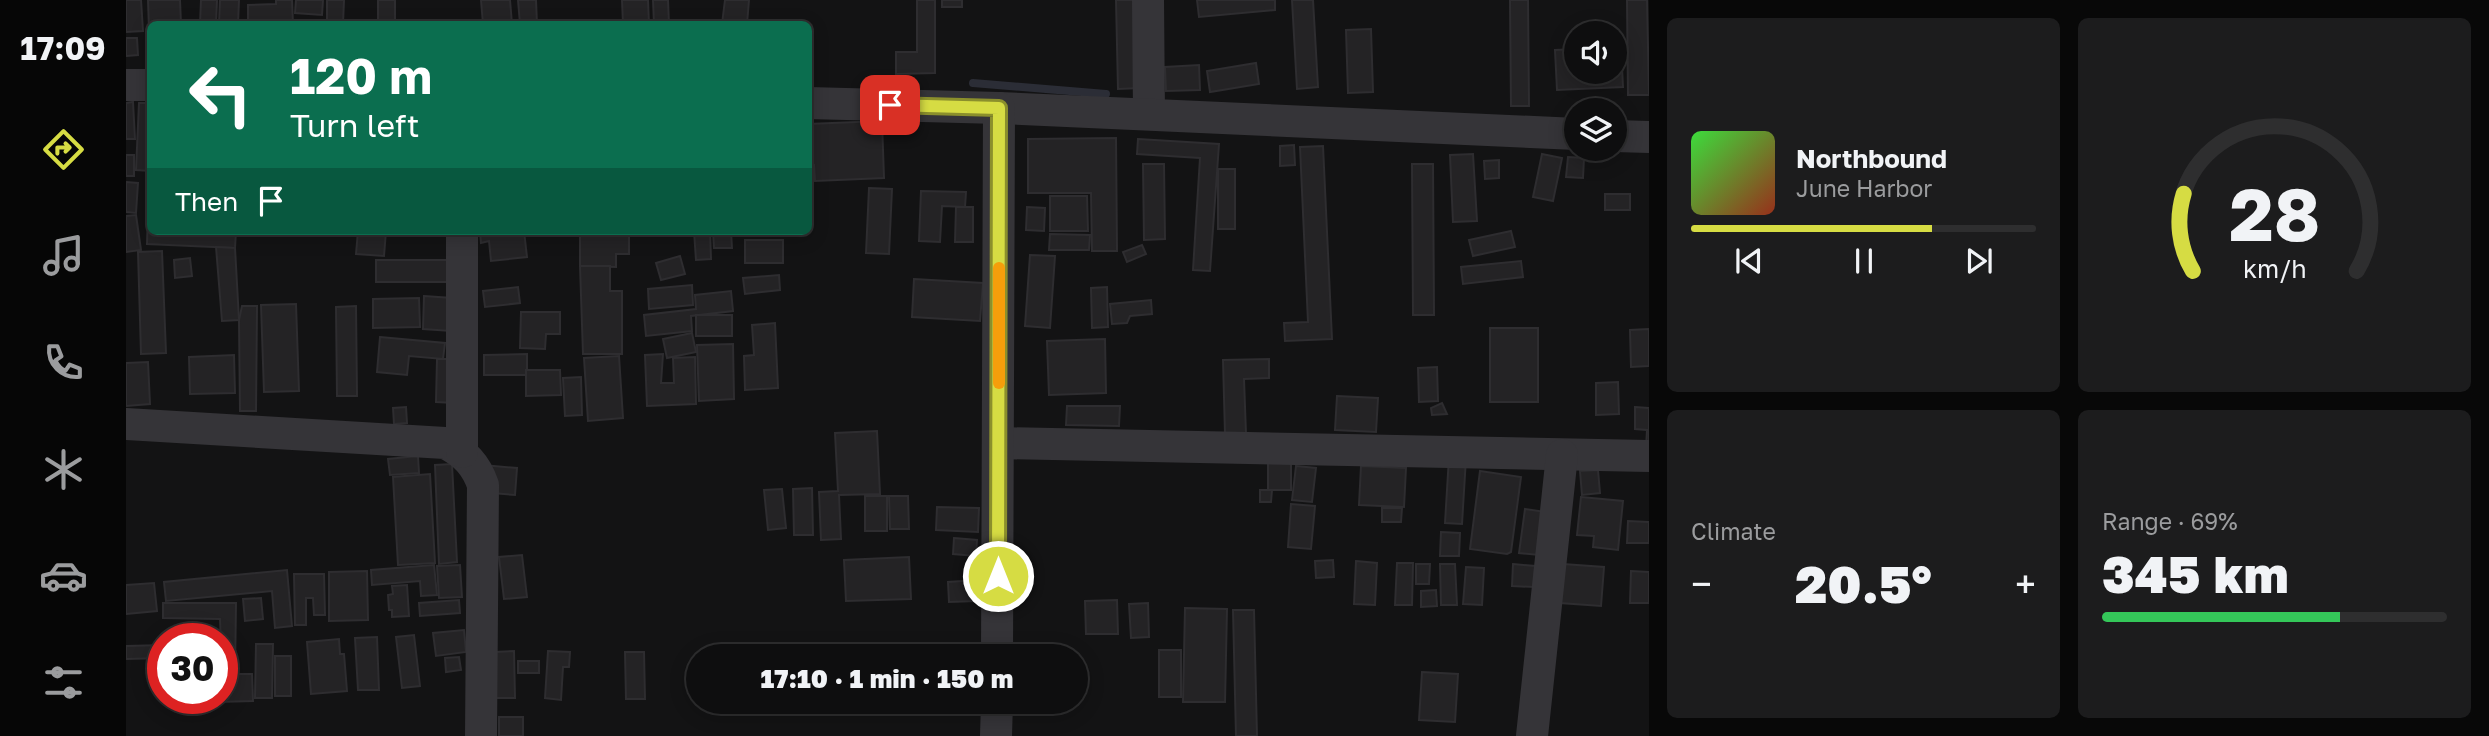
<!DOCTYPE html>
<html lang="en">
<head>
<meta charset="utf-8">
<style>
  body { margin:0; font-family:"Golos Text",sans-serif; background:#1c1c1d; color:#f1f3f6; height:100vh; display:flex; flex-direction:column; font-size:26px; white-space:nowrap }
  * { box-sizing:border-box; margin:0 }
  p { font-size:23px; color:#9b9c9e }
  .icon { flex:none; width:38px; height:38px; fill:none; stroke:currentColor; stroke-width:2; stroke-linecap:round; stroke-linejoin:round }
  .map { position:relative; flex:1; overflow:hidden }
  .side { display:flex; flex-direction:column; gap:18px; padding:18px; background:#080808; width:840px }
  .side>* { flex:none }
  .hud { position:absolute; left:21px; top:21px; width:665px; height:214px; border-radius:10px; box-shadow:0 4px 18px #0003,0 0 0 2px #2e2e2f; background:#0b6e4f; color:#fff; overflow:hidden }
  .fabs { position:absolute; left:1438px; top:21px; display:grid; gap:14px }
  .fabs a { display:grid; place-items:center; width:63px; height:63px; border-radius:50%; background:#0e0e0f; box-shadow:0 4px 18px #0003,0 0 0 2px #2e2e2f; font-size:35px }
  .speed { position:absolute; left:21px; top:623px; display:flex; gap:14px; font-size:35px; font-weight:700; text-align:center }
  .speed>* { display:grid; place-content:center; width:91px; height:91px; border-radius:50%; background:#0e0e0f; box-shadow:0 4px 18px #0003,0 0 0 2px #2e2e2f; line-height:1 }
  .speed .limit { border:10px solid #d22; background:#fff; color:#111 }
  .pin { position:absolute; display:grid; place-items:center; width:60px; height:60px; color:#fff; margin:-30px; border-radius:14px; box-shadow:0 4px 10px #0006 }
  .me { position:absolute; width:77px; margin:-38px; rotate:0deg; stroke-linejoin:round; filter:drop-shadow(0 0 5px #0008) }
  .turn { display:flex; align-items:center; gap:24px; height:147px; padding:0 28px; font-size:32px }
  .turn .icon { width:91px; height:91px; stroke-width:2.5 }
  .turn b { display:block; font-size:49px; line-height:60px }
  .then { display:flex; align-items:center; height:66px; padding:0 28px; background:#0003; gap:14px; font-size:26px }
  .big { font-size:52px; font-weight:800; line-height:1.1 }
  .side .card { flex:1; display:flex; flex-direction:column; justify-content:center; gap:10px; min-width:0; padding:0 24px; border-radius:10px; background:#1c1c1d }
  .side .dial { align-items:center; gap:0 }
  .dial svg { height:182px; overflow:visible; fill:none; stroke:#2e2e2f; stroke-width:7; stroke-linecap:round; text-anchor:middle }
  .dial text { fill:#f1f3f6; stroke:none }
  .song { display:flex; align-items:center; gap:21px }
  .cover { width:84px; height:84px; border-radius:10px; background:linear-gradient(135deg,hsl(120 70% 55%),hsl(10 70% 35%)) }
  .played { height:7px; border-radius:4px; background:linear-gradient(90deg,#d6dc43 70%,#2e2e2f 70%) }
  .keys { display:flex; justify-content:space-around; direction:ltr }
  .heat { display:flex; justify-content:space-between; align-items:center; font-size:38px; direction:ltr }
  .charge { height:10px; border-radius:5px; background:linear-gradient(90deg,#34c759 69%,#2e2e2f 0) }
  .side .tiles { flex:1; display:grid; gap:18px; grid-template-columns:repeat(2,1fr) }
  .trip { position:absolute; left:560px; top:644px; width:402px; height:70px; border-radius:35px; background:#0e0e0f; box-shadow:0 4px 18px #0003,0 0 0 2px #2e2e2f; font-weight:800; line-height:70px; text-align:center }
  main { display:flex; flex:1; min-height:0 }
  .menu { display:flex; flex-direction:column; width:126px; justify-content:space-around; align-items:center; background:#060606; color:#9b9c9e }
  .menu .icon { width:49px; height:49px }
  .menu .on { color:#d6dc43 }
  .menu b { font-size:32px; color:#f1f3f6 }
  .map>svg:first-child { display:block }
  .lines { fill:none; stroke-linecap:round; stroke-linejoin:round }
  .stream { stroke:#2b2d36; stroke-width:8 }
  .building { fill:#242325; stroke:#2e2d30; stroke-width:2 }
  .minor { stroke:#353438; stroke-width:32 }
  .route-casing { stroke:#8b8f2c; stroke-width:18 }
  .route { stroke:#d6dc43; stroke-width:12 }
  .slow { stroke:#f59e0b; stroke-width:12 }
</style>
</head>
<body>
<main>
<nav class="menu">
<b>17:09</b>
<svg class="icon on" aria-label="directions" viewBox="0 0 24 24"><path d="M12 3l9 9-9 9-9-9zM9 14v-3h6M13 9l2 2-2 2"/></svg>
<svg class="icon" aria-label="music" viewBox="0 0 24 24"><path d="M9 18V5l10-2v13"/><circle cx="6" cy="18" r="3"/><circle cx="16" cy="16" r="3"/></svg>
<svg class="icon" aria-label="phone" viewBox="0 0 24 24"><path d="M5 4h4l2 5-3 2q2 4 5 5l2-3 5 2v4C11 20 4 13 5 4z"/></svg>
<svg class="icon" aria-label="climate" viewBox="0 0 24 24"><path d="M12 3v18M4 7l16 10M4 17L20 7"/></svg>
<svg class="icon" aria-label="car" viewBox="0 0 24 24"><path d="M5 17H2v-5l4-1 3-4h7l3 4 3 1v5h-3M9 17h6M6 11h13"/><circle cx="7" cy="17" r="2"/><circle cx="17" cy="17" r="2"/></svg>
<svg class="icon" aria-label="filters" viewBox="0 0 24 24"><path d="M4 7h16M4 17h16"/><circle cx="9" cy="7" r="2"/><circle cx="15" cy="17" r="2"/></svg>
</nav>
<div class="map">
<svg width="1523" height="736" viewBox="0 0 1523 736">
  <rect width="100%" height="100%" fill="#131314"/>
  <g class="lines">
    <path class="stream" d="M847,83L980,94"/>
  </g>
  <g class="building">
    <path d="M0,0H15L17,31L0,32Z"/>
    <path d="M22,0H54L55,24H24V60Z"/>
    <path d="M75,0H91L90,24H74Z"/>
    <path d="M94,0H113L112,24H93Z"/>
    <path d="M150,0H166L167,24H122V5L150,4Z"/>
    <path d="M170,0H197L196,15L169,13Z"/>
    <path d="M201,0H218L217,24H201Z"/>
    <rect x="252" y="0" width="17" height="24"/>
    <path d="M355,0H384L386,24H357Z"/>
    <path d="M392,0H410L411,24H394Z"/>
    <path d="M496,0H522L523,24H497Z"/>
    <path d="M527,0H542L543,24H528Z"/>
    <path d="M599,0H623L621,24H596Z"/>
    <path d="M791,0H809V73L770,74V52H791Z"/>
    <rect x="816" y="0" width="20" height="7"/>
    <path d="M990,0H1012L1014,88L992,89Z"/>
    <path d="M1071,0H1149V10L1073,17Z"/>
    <path d="M1166,0H1187L1192,87L1171,89Z"/>
    <path d="M1384,0H1402L1403,106H1385Z"/>
    <path d="M1501,0H1521L1523,95H1502Z"/>
    <path d="M1245,29L1247,92L1222,93L1220,30Z"/>
    <path d="M0,38H11L12,55L0,56Z"/>
    <path d="M1489,47H1495L1497,87L1431,90L1429,50L1451,49V72H1489Z"/>
    <path d="M1130,63L1133,84L1084,92L1081,71Z"/>
    <path d="M1073,65L1074,90L1040,91L1039,67Z"/>
    <path d="M7,102L9,139H0V103Z"/>
    <path d="M13,103H24V171L10,170Z"/>
    <path d="M756,121L758,178L689,181L688,165L682,166V124Z"/>
    <path d="M990,138L991,251H966L965,193H902V139Z"/>
    <path d="M1012,139L1093,144L1084,271L1067,270L1074,158L1011,154Z"/>
    <path d="M1168,145L1169,165L1154,166V146Z"/>
    <path d="M1197,146L1206,339L1159,341L1158,323L1182,322L1174,147Z"/>
    <path d="M1347,154L1351,221L1327,222L1324,155Z"/>
    <path d="M1416,154L1436,158L1427,201L1407,197Z"/>
    <rect x="0" y="155" width="8" height="21"/>
    <path d="M1442,157L1458,158L1457,178L1440,177Z"/>
    <path d="M1373,160V178L1359,179L1358,161Z"/>
    <path d="M1017,164H1038L1039,239L1018,240Z"/>
    <path d="M1286,164H1307L1308,315H1287Z"/>
    <rect x="1092" y="169" width="17" height="60"/>
    <path d="M0,182L12,183L10,213L0,212Z"/>
    <path d="M743,188L766,189L763,254L740,253Z"/>
    <path d="M795,191L840,192L839,207L816,206L814,242L793,241Z"/>
    <rect x="1479" y="194" width="25" height="16"/>
    <path d="M924,196H961L962,231H924Z"/>
    <path d="M830,207H847V242H829Z"/>
    <path d="M901,207L919,208L918,231L900,230Z"/>
    <path d="M22,211H24V231H110L109,248L21,244Z"/>
    <path d="M10,215L15,250L0,252V216Z"/>
    <path d="M232,231H260L258,256L230,254Z"/>
    <path d="M354,231H398L401,257L365,261L363,241L355,243Z"/>
    <path d="M454,231H470V234H503V254H490V267L454,266Z"/>
    <path d="M568,231H584L585,259L570,260Z"/>
    <path d="M587,231H605L606,248H588Z"/>
    <path d="M1385,231L1389,247L1347,256L1343,240Z"/>
    <path d="M924,234L964,235L963,250H923Z"/>
    <rect x="619" y="240" width="38" height="23"/>
    <path d="M1016,245L1020,254L1001,262L997,252Z"/>
    <path d="M90,247L109,248L113,320L96,321Z"/>
    <path d="M36,251L40,353L15,354L12,252Z"/>
    <path d="M904,255L929,256L924,328L899,326Z"/>
    <path d="M554,256L559,274L535,280L530,263Z"/>
    <path d="M64,258L66,276L49,278L48,260Z"/>
    <path d="M250,260H325L324,282H250Z"/>
    <path d="M1395,261L1397,277L1337,284L1335,267Z"/>
    <path d="M454,266H484V291H496V354H457Z"/>
    <path d="M653,275L654,290L619,294L617,278Z"/>
    <path d="M788,279L857,283L854,321L786,317Z"/>
    <path d="M566,285L567,305L523,309L522,289Z"/>
    <path d="M392,287L394,303L359,307L357,291Z"/>
    <path d="M981,287L982,327L966,328L965,288Z"/>
    <path d="M605,291L607,311L565,316L566,331L520,336L518,315L570,309L569,295Z"/>
    <path d="M298,296L326,298L325,331L297,329Z"/>
    <path d="M293,298L294,327L247,328V299Z"/>
    <path d="M1025,300L1026,314L1004,316L1001,323L986,324L984,304Z"/>
    <path d="M170,304L173,391L138,392L135,305Z"/>
    <path d="M116,306H131L130,411H114L113,320Z"/>
    <path d="M230,306L231,396H211L210,307Z"/>
    <path d="M395,312H434V334H420L419,349L394,348Z"/>
    <rect x="570" y="315" width="36" height="21"/>
    <path d="M649,323L652,388L619,390L618,356L628,355L626,325Z"/>
    <rect x="1364" y="328" width="48" height="74"/>
    <path d="M1523,329V366L1505,367L1504,330Z"/>
    <path d="M566,333L570,352L541,358L537,339Z"/>
    <path d="M254,337L319,343L317,359L283,356L281,375L251,372Z"/>
    <path d="M979,339L980,393L923,395L921,341Z"/>
    <path d="M607,344L608,399L573,401L571,345Z"/>
    <path d="M401,354V375H358V355Z"/>
    <path d="M537,354L535,383H548L547,358L569,357L570,404L521,406L519,355Z"/>
    <path d="M108,355L109,393L64,394L63,357Z"/>
    <path d="M493,356L497,418L462,421L458,358Z"/>
    <path d="M311,359H329L328,403L310,402Z"/>
    <path d="M1143,359V378L1118,379L1120,434H1099L1097,360Z"/>
    <path d="M22,362L24,404L0,406V363Z"/>
    <path d="M1311,367L1312,401L1293,402L1292,368Z"/>
    <path d="M400,370H434L435,395L400,396Z"/>
    <path d="M455,377L456,415L439,416L437,378Z"/>
    <path d="M1492,382L1493,414L1470,415V383Z"/>
    <path d="M1211,396L1252,398L1250,432L1209,430Z"/>
    <path d="M1316,403L1321,414L1306,415L1305,408Z"/>
    <path d="M941,406H994L993,426L940,425Z"/>
    <path d="M280,407L281,423L268,424L267,408Z"/>
    <path d="M1509,407L1523,408V448H1520L1521,430L1509,429Z"/>
    <path d="M751,431L754,494L713,495L715,539L695,540L693,492L712,491L709,433Z"/>
    <path d="M292,456L293,473L264,475L262,459Z"/>
    <path d="M1323,457L1340,458L1336,524L1319,523Z"/>
    <rect x="1142" y="458" width="23" height="32"/>
    <path d="M326,464L331,562L313,564L309,465Z"/>
    <path d="M357,465L391,468L389,495L354,492Z"/>
    <path d="M1170,466L1190,468L1186,502L1166,500Z"/>
    <path d="M1235,466L1280,468L1278,507L1233,505Z"/>
    <path d="M1472,470L1474,493L1456,495L1454,471Z"/>
    <path d="M1354,471L1395,477L1385,552L1381,554L1344,549Z"/>
    <path d="M304,474L309,563L272,565L267,477Z"/>
    <path d="M686,488L687,535H668L667,489Z"/>
    <path d="M656,489L660,528L642,530L638,490Z"/>
    <path d="M1134,490H1146L1145,502H1134Z"/>
    <rect x="739" y="496" width="22" height="35"/>
    <path d="M763,496H782L783,529H764Z"/>
    <path d="M1455,497L1497,501L1492,550L1467,547L1468,536L1451,535Z"/>
    <path d="M1165,504L1189,506L1185,549L1162,547Z"/>
    <path d="M811,507L853,508L852,532L810,530Z"/>
    <path d="M1256,508H1276L1275,522H1256Z"/>
    <path d="M1399,509L1420,512L1413,555L1393,553Z"/>
    <path d="M1502,521L1523,522V543H1501Z"/>
    <path d="M1315,532L1334,533L1333,556H1314Z"/>
    <path d="M828,538L851,540L850,556L827,554Z"/>
    <path d="M396,555L401,597L378,599L373,557Z"/>
    <path d="M783,557L785,599L720,601L718,560Z"/>
    <path d="M1207,560L1208,577L1190,578L1189,561Z"/>
    <path d="M1230,561L1251,563L1249,605L1228,604Z"/>
    <path d="M1271,563H1287L1286,605H1269Z"/>
    <path d="M1290,564H1304L1303,584H1290Z"/>
    <path d="M1314,564H1329L1331,605H1315Z"/>
    <path d="M1387,564L1409,566L1408,587L1386,586Z"/>
    <path d="M1437,564L1478,567L1475,606L1434,603Z"/>
    <path d="M308,565L311,595L295,596L294,581L246,585L245,570Z"/>
    <path d="M334,565L336,597L313,598L311,566Z"/>
    <path d="M1340,567L1358,568L1356,605L1337,604Z"/>
    <path d="M161,570L166,626L149,628L146,591L40,601L38,582Z"/>
    <path d="M241,571L242,620L203,621V572Z"/>
    <path d="M1505,571L1523,572V603H1504Z"/>
    <path d="M168,574H198L199,615H188L187,598H180V625H169Z"/>
    <path d="M851,580V601L823,602L822,582Z"/>
    <path d="M28,583L31,611L0,614V585Z"/>
    <path d="M281,585L283,616L266,617V610H263L262,595L267,594L266,586Z"/>
    <path d="M1310,590L1311,606L1295,607V591Z"/>
    <path d="M135,598L137,619L119,621L117,599Z"/>
    <path d="M333,600L334,613L294,616L293,603Z"/>
    <path d="M991,600L992,634H960L959,601Z"/>
    <path d="M37,603H110L109,673H96L94,619L37,618Z"/>
    <path d="M1022,603L1023,637L1005,638L1003,604Z"/>
    <path d="M1059,608L1101,609L1099,702H1057Z"/>
    <path d="M1107,610H1128L1131,736H1110Z"/>
    <path d="M338,630L340,652L310,656L307,633Z"/>
    <path d="M288,635L294,686L276,688L270,637Z"/>
    <path d="M251,637L253,690H232L229,638Z"/>
    <path d="M213,639L214,654H218L221,691L185,694L181,642Z"/>
    <path d="M130,644H147L146,698H129Z"/>
    <path d="M37,645V658L0,659V646Z"/>
    <rect x="1033" y="650" width="22" height="47"/>
    <path d="M388,651L389,698H370L369,652Z"/>
    <path d="M422,651L444,652L443,667H437L435,700L419,698Z"/>
    <path d="M499,652H518L519,699H500Z"/>
    <rect x="149" y="656" width="16" height="40"/>
    <path d="M333,657L335,670L320,672L319,658Z"/>
    <rect x="392" y="661" width="21" height="12"/>
    <path d="M1296,672L1332,674L1329,722L1293,720Z"/>
    <path d="M96,674H126L127,701L92,702V698H96Z"/>
    <rect x="373" y="717" width="24" height="19"/>
  </g>
  <g class="lines">
    <g class="minor">
      <path d="M1022,0L1023,114"/>
      <path d="M0,85H24"/>
      <path d="M682,103L873,108L1451,134"/>
      <path d="M1489,136L1523,137"/>
      <path d="M0,424L319,443C339,453 350,465 357,485L355,736"/>
      <path d="M873,443L1523,456"/>
      <path d="M336,452V231"/>
      <path d="M871,656L873,108"/>
      <path d="M870,736L871,702"/>
      <path d="M1406,736L1436,455"/>
    </g>
  </g>
  <g class="lines">
    <g class="route-casing">
      <path id="route" d="M764,105L873,108L872,576"/>
    </g>
    <use href="#route" class="route"/>
    <path class="slow" d="M873,383V268"/>
  </g>
</svg>
<div class="fabs">
<a><svg class="icon" aria-label="sound" viewBox="0 0 24 24"><path d="M4 9h4l5-4v14l-5-4H4zM17 9q2 3 0 6"/></svg></a>
<a><svg class="icon" aria-label="layers" viewBox="0 0 24 24"><path d="M12 4l9 5-9 5-9-5zM3 14l9 5 9-5"/></svg></a>
</div>
<div class="speed"><div class="limit">30</div></div>
<div class="pin" style="left:764px;top:105px;background:#d93025"><svg class="icon" aria-label="arrive" viewBox="0 0 24 24"><path d="M6 21V4h12l-3 4 3 4H6"/></svg></div>
<svg class="me" style="left:872px;top:576px" viewBox="-20 -20 40 40"><circle r="17" fill="#d6dc43" stroke="#fff" stroke-width="3"/><path d="M0-11L8 9 0 5-8 9z" fill="#fff"/></svg>
<div class="trip">17:10 · 1 min · 150 m</div>
<div class="hud">
<div class="turn"><svg class="icon" aria-label="left" viewBox="0 0 24 24"><path d="M17 20v-9H6M10 6l-5 5 5 5"/></svg><div><b>120 m</b>Turn left</div></div>
<div class="then">Then<svg class="icon" aria-label="arrive" viewBox="0 0 24 24"><path d="M6 21V4h12l-3 4 3 4H6"/></svg></div>
</div>
</div>
<section class="side">
<div class="tiles">
<div class="card">
<div class="song"><i class="cover"></i><div><b>Northbound</b><p>June Harbor</p></div></div>
<div class="played"></div>
<div class="keys"><svg class="icon" aria-label="previous" viewBox="0 0 24 24"><path d="M18 5L8 12l10 7zM5 5v14"/></svg><svg class="icon" aria-label="pause" viewBox="0 0 24 24"><path d="M8 5v14M16 5v14"/></svg><svg class="icon" aria-label="next" viewBox="0 0 24 24"><path d="M6 5l10 7-10 7zM19 5v14"/></svg></div>
</div>
<div class="card dial"><svg viewBox="0 0 100 80">
<path d="M14 69A42 42 0 1 1 86 69"/>
<path d="M14 69A42 42 0 0 1 10 35" stroke="#d6dc43"/>
<text x="50" y="56" font-size="32" font-weight="700">28</text>
<text x="50" y="72" font-size="11">km/h</text>
</svg></div>
<div class="card"><p>Climate</p>
<div class="heat"><a>−</a><b class="big">20.5°</b><a>+</a></div>
</div>
<div class="card"><p>Range · 69%</p><b class="big">345 km</b><div class="charge"></div></div>
</div>
</section>
</main>
</body>
</html>
